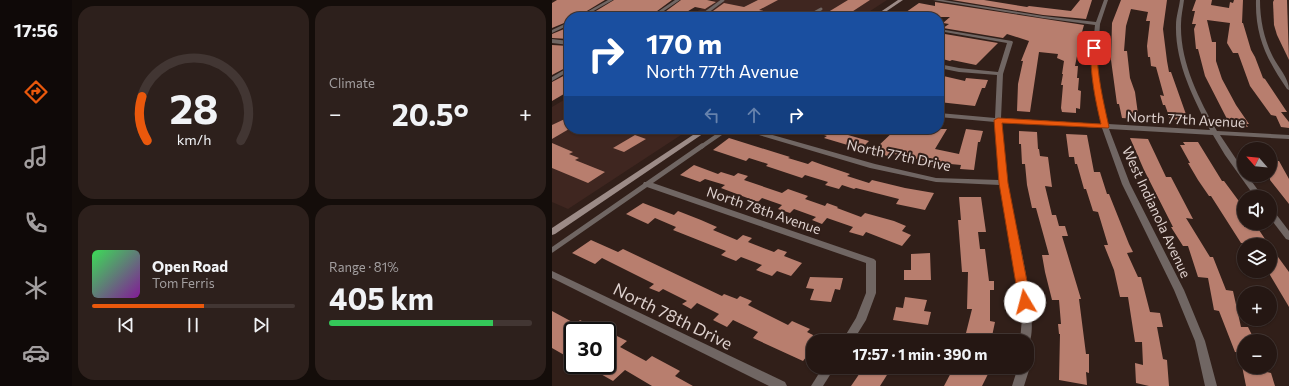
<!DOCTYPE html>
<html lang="en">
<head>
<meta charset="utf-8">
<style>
  body { margin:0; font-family:Commissioner,sans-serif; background:#2d201c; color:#f1f3f6; height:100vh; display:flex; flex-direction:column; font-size:15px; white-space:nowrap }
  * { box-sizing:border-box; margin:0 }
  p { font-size:13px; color:#a39fa0 }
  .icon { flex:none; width:22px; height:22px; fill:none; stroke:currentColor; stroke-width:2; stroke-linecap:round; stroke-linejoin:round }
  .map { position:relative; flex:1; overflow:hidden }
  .drawer { display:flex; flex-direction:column; gap:6px; padding:6px; background:#140d0a; width:480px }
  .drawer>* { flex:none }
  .hud { position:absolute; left:12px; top:12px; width:380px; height:122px; border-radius:16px; box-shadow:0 1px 3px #0004,0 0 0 1px #423633; background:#1a4fa0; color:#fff; overflow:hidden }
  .needle { width:26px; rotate:297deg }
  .fabs { position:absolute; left:685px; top:142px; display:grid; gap:8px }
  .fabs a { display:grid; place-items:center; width:40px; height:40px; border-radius:50%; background:#251713; box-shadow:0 1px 3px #0004,0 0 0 1px #423633; font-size:20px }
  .speed { position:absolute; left:12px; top:322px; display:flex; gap:8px; font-size:20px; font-weight:700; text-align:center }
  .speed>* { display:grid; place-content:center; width:52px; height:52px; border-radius:50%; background:#251713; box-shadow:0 1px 3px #0004,0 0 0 1px #423633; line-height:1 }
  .speed .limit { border:2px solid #111; border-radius:6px; background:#fff; color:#111 }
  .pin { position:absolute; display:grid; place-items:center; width:34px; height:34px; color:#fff; margin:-17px; border-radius:8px; box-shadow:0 2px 6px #0006 }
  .me { position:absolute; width:44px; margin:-22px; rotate:352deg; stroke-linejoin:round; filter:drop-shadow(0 0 3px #0008) }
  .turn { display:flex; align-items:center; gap:14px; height:84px; padding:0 16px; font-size:18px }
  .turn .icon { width:52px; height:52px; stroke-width:2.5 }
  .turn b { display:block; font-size:28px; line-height:34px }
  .lanes { display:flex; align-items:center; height:38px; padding:0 16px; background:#0003; justify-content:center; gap:20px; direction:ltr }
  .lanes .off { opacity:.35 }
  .big { font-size:30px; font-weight:700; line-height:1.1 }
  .drawer .tile { flex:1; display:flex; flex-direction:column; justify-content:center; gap:6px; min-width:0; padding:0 14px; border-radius:16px; background:#2d201c }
  .drawer .dial { align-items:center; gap:0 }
  .dial svg { height:104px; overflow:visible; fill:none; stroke:#423633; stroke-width:7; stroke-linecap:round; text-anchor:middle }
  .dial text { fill:#f1f3f6; stroke:none }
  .song { display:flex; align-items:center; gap:12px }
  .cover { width:48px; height:48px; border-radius:6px; background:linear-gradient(135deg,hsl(130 70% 55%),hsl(290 70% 35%)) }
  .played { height:4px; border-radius:2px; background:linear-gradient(90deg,#ea580c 55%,#423633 55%) }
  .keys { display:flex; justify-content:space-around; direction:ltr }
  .heat { display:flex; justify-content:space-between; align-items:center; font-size:22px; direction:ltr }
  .charge { height:6px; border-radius:3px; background:linear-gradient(90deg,#34c759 81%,#423633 0) }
  .drawer .tiles { flex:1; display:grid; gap:6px; grid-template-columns:repeat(2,1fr) }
  .trip { position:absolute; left:254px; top:334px; width:228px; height:40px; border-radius:16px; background:#251713; box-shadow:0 1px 3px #0004,0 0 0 1px #423633; font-weight:700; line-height:40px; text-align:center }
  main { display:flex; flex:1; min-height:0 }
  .dock { display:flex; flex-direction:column; width:72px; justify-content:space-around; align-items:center; background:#0f0908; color:#a39fa0 }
  .dock .icon { width:28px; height:28px }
  .dock .selected { color:#ea580c }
  .dock b { font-size:18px; color:#f1f3f6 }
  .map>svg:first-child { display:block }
  .built { fill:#3f2620 }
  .building { fill:#b87e6e }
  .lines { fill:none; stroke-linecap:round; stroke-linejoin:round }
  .service-far2 { stroke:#706663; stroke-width:3 }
  .service-far1 { stroke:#706663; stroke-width:4 }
  .service { stroke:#706663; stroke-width:5 }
  .minor { fill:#706663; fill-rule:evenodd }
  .secondary { fill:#9c8b87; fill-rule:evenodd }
  .route { fill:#ea580c; stroke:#983908 }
  .labels { text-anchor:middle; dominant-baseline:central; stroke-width:4; stroke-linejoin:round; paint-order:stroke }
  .street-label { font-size:14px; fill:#ded1ce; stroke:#311f19 }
  .near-street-label { font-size:17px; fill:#ded1ce; stroke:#311f19 }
</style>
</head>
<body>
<main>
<nav class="dock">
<b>17:56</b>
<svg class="icon selected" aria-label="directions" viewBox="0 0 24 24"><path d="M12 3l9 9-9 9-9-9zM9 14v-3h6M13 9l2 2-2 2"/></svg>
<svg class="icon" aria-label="music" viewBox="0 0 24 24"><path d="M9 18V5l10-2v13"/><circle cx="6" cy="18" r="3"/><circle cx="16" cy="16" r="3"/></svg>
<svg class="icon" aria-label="phone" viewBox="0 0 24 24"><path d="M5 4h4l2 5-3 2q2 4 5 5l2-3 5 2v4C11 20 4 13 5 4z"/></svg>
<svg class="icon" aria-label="climate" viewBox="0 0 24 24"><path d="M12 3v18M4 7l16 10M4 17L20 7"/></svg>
<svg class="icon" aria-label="car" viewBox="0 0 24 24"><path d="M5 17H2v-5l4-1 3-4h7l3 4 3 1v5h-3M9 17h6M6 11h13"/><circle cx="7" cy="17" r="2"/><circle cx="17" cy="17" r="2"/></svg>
</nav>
<section class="drawer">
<div class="tiles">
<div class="tile dial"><svg viewBox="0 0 100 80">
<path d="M14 69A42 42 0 1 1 86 69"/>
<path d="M14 69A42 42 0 0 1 10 35" stroke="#ea580c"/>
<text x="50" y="56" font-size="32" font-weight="700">28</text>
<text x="50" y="72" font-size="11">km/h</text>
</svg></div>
<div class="tile"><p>Climate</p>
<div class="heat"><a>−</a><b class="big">20.5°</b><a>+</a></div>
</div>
<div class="tile">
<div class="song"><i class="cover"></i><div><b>Open Road</b><p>Tom Ferris</p></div></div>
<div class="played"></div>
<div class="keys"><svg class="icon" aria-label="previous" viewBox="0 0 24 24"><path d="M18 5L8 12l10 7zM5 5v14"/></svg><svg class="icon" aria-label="pause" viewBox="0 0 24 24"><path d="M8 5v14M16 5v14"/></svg><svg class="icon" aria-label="next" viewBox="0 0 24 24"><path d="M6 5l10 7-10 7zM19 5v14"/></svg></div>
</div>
<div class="tile"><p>Range · 81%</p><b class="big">405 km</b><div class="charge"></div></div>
</div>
</section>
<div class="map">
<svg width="737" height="386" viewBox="0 0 737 386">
  <rect width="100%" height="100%" fill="#311f19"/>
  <g class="built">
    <path d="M162,0H335L309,17H137Z"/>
    <path d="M17,97V129H138L16,209L0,202V107Z"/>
  </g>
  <g class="building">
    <path d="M5,0H53L25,17H17V21L0,28V3Z"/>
    <path d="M62,0H120L97,17H34Z"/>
    <path d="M129,0H155L164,2L153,9L143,7L126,17H106Z"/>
    <path d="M206,0H226L207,10L221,13V17H171L177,14L161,11L172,3L192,7Z"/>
    <path d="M296,0H318L292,17H268Z"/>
    <path d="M400,0H432L475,7L477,6L519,11L528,0H540L534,19L491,15Z"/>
    <path d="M569,0H615L611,29L615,61L617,72H619L636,120L618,119L613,105H611L608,95L612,96L604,67L599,66L598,57H596L595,46L598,21H594L596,12L579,9L574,26L572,51H575L578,78L583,92L586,114H584L585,119L570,118L567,104H565L559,60L560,23Z"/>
    <path d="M644,0H660L659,5L677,8L678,2L681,3L682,0H691L690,23H691L699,50L703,57L711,78L713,79L735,112H729L737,122V128L729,127L724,116L719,115L698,86L686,53H681L675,43L678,23L655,20L660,42H664V61L670,79L684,105L697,124H694L696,127L684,126L680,119H675L653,76L646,49H644L642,29L644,24H640L643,11H640Z"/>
    <path d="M722,0H735L737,60L725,35L722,25L721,2Z"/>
    <path d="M383,2L532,25L526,46H527L523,66H526L525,78H527L526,90L529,91L528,109L524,108V113L510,112L509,108L511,85H509L511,74H510L512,61L505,58L506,54L487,52L478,112L465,111L466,84L471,61H469L477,41L455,34L451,38L391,28L397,24L391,23L398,17H347L367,3L383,6Z"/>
    <path d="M17,27V39L0,38V34Z"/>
    <path d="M387,33L446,43L424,65L400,60L398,61L387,58Z"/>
    <path d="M0,45L17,46V66L0,75Z"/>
    <path d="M17,73V91L0,101V82Z"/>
    <path d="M387,75L413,81L414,78L436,80L433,88H430L423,106L387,102Z"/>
    <path d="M17,117V129L0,139V125Z"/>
    <path d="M260,129H293L289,133L317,141L309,149L272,138L275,136L260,131Z"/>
    <path d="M344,129H395L383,149L407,154L414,129L431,131L428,142H426L422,170L408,169L409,165L388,163L386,166L373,163L375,161L342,154L339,157L329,154L332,151L323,149Z"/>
    <path d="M467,131L485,132L486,149H487L488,156L496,157L500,187L493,186L500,215H504L507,226H513L516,236H510L529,299H527L534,354H537V373L534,372L535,385L507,380L508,334H507L506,324H509L507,300H500L493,272L490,255H497L484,208H480L475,185L473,164H470L469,144H467Z"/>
    <path d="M514,134L535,135L542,172H548L555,194H557L577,244L581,252L575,253L586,277H589L598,312L608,313L611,327H605L611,359L615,360L617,386H597L584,383L583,363L591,365L590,342H583L576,297H568L562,270L552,245H556L546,212L541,211L534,189H532L525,164H523L522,157H517Z"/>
    <path d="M83,135L94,139L72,152L61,148Z"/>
    <path d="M177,138L238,157L236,158L256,164L260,161L271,165L298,174L295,176L317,183L320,180L353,188L382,193L373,210L344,204L347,199L304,188L302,189L290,185L287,189L273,185L276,182L253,175L250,178L214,166L216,164L197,158L194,161L161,150Z"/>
    <path d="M578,138L596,139L614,177H619L641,219L634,218L658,257H661L674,290L681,291L689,327H696L703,341H692V353L683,352L667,311L662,310L656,278L646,277L636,246H631L619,227H621L592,170Z"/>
    <path d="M631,142H646L670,181H672L692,208V227H705L717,245H699L698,243H689L659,196H657L646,180L636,163H638L628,145H633Z"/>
    <path d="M0,143L21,152L17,154L27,158L23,160L53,172L36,183L0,168Z"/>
    <path d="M718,152L725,161H727L737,179V204L718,180Z"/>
    <path d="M142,165L166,174L169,172L182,176L186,173L196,176L192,180L230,193L236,189L256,196L253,199L273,206L275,203L286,207L285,208L309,217L313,213L342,221L354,226L350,231L359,235L350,246L314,232L311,236L297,232L301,227L275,218L270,224L260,220L264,217L242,209L238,213L226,209L230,205L210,198L206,202L169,188L173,185L153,179L148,182L128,175Z"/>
    <path d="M407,197H429L434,232H426L428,249H433L437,281H442V290H438V321L443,322L439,341H412L420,309H415L416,272H410L406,220H409Z"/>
    <path d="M91,203L122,215L126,211L149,220L165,227L161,230L185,240L191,235L200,238L196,242L222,252L226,249L235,252L232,256L250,263L239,276L225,271L220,276L204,270L210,265L189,257L184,261L169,255L174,251L121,230L124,227L103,218L96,224L74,214Z"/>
    <path d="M39,240L66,252L71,249L170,296L172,294L185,299L188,296L200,301L196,305L236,325L240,321L258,329L255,332L261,335V348L251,361L201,338L206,332L181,320L175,327L161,320L167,314L145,303L139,309L130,304L135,301L111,289L107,292L97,288L102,284L50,258L43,264L20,253Z"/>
    <path d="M718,246L737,272V307L718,275Z"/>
    <path d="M378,253L379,280H352V270H359V254Z"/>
    <path d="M258,277L291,278L288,290L283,289L279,302L258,300L262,289L254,288Z"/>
    <path d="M353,297L375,300L372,311L379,312L376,325L341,320L344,307L351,308Z"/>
    <path d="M0,311L24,324L28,320L37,325L33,329L36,331H21V360L0,348Z"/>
    <path d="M65,336L75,341L68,347L94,361L100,356L128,371L123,376L141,386H100L73,370L61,381L33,365H55V344Z"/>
    <path d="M690,366L719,373L723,386H694Z"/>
    <path d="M312,367H340L328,386H299Z"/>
    <path d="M402,367H418L436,374L430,386H392Z"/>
  </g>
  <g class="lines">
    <g class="service-far2">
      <path d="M148,17L171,0"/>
      <path d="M260,17V14L269,9"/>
    </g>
    <path class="service-far1" d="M149,147L175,129"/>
    <path class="service" d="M0,250L150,146"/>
    <g class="minor">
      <path d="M56,0H61L31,17H26Z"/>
      <path d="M123,0H128L103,17H98Z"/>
      <path d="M381,0H391L491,16L544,22L552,0H556L548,24L545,65L548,90L556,124L658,130C641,98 623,62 624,25C624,17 627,8 628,0H632C631,8 629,16 629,24C628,62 647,99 665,131L737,135V139L668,135L692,171V175H695L711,197H703L673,155L661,135L557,129L578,184L632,290L653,341L665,386H653L643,341L622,290L570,184L550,128L450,122C451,142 452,163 455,183C459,207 492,333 475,345V341H468L470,318L464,272L448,185L384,182L318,168L190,130L189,129H199L323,164L384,178L447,180L443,122L387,117V113L443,118L445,75L407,72L387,68V64L407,68L446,72L455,43L387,31V29L460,41L461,42L451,74L449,118L549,124L542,90L539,65L543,25L491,18Z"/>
      <path d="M704,0H708C708,20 712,39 721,57C726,67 737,78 737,90L735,89C715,60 703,36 704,0Z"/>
      <path d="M17,22V25L0,33V30Z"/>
      <path d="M0,39L17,41V45L0,43Z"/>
      <path d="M17,67V71L0,81V77Z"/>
      <path d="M92,182H98L322,259L324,261V293L314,320L301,341H290L304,318L314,293V263L92,186L91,184Z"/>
      <path d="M718,209L721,210L737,231V240L734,239L718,218Z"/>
      <path d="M0,271L233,382L235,386H217L0,278Z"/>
      <path d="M475,363L478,367L472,386H460L466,367H475Z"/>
      <path d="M271,367H283L271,386H259Z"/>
    </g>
    <g class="secondary">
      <path d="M346,0H351L326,17H321Z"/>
      <path d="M150,129H158L3,234L0,235V228Z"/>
    </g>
  </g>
  <path class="route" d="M542,46L545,48C545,75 551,100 557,127L556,128L450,123L456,183L479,302L477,306L473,307L469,306L467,302L447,183L442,120L446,118L549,124C543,99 538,74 539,48Z"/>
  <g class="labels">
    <g class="street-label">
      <text transform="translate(634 119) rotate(3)">North 77th Avenue</text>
      <text transform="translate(347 155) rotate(12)">North 77th Drive</text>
      <text transform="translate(212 210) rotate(19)">North 78th Avenue</text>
      <text transform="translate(605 212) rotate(65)">West Indianola Avenue</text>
    </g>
    <g class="near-street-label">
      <text transform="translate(121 316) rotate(26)">North 78th Drive</text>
    </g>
  </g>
</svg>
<div class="fabs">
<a><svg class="needle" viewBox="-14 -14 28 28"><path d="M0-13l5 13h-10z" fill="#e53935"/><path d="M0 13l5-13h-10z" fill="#a39fa0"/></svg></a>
<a><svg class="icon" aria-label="sound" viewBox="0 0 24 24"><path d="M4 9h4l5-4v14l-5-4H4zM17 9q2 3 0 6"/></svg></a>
<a><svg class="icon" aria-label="layers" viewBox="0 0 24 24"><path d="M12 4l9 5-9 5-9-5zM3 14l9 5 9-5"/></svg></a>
<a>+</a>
<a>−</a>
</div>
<div class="speed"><div class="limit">30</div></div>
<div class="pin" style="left:542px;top:48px;background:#d93025"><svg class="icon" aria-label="arrive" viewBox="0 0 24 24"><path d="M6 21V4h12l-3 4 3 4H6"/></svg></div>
<svg class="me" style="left:473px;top:302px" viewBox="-20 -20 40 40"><circle r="19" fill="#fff"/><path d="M0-13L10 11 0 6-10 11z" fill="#ea580c"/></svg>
<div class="trip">17:57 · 1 min · 390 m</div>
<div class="hud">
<div class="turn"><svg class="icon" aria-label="right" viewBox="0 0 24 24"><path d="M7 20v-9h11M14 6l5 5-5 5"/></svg><div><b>170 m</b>North 77th Avenue</div></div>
<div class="lanes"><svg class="icon off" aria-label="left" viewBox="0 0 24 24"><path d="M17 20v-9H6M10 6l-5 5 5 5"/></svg><svg class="icon off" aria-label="ahead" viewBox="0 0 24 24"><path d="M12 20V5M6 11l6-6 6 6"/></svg><svg class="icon" aria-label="right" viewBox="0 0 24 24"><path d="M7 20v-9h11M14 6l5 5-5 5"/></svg></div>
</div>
</div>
</main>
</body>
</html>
